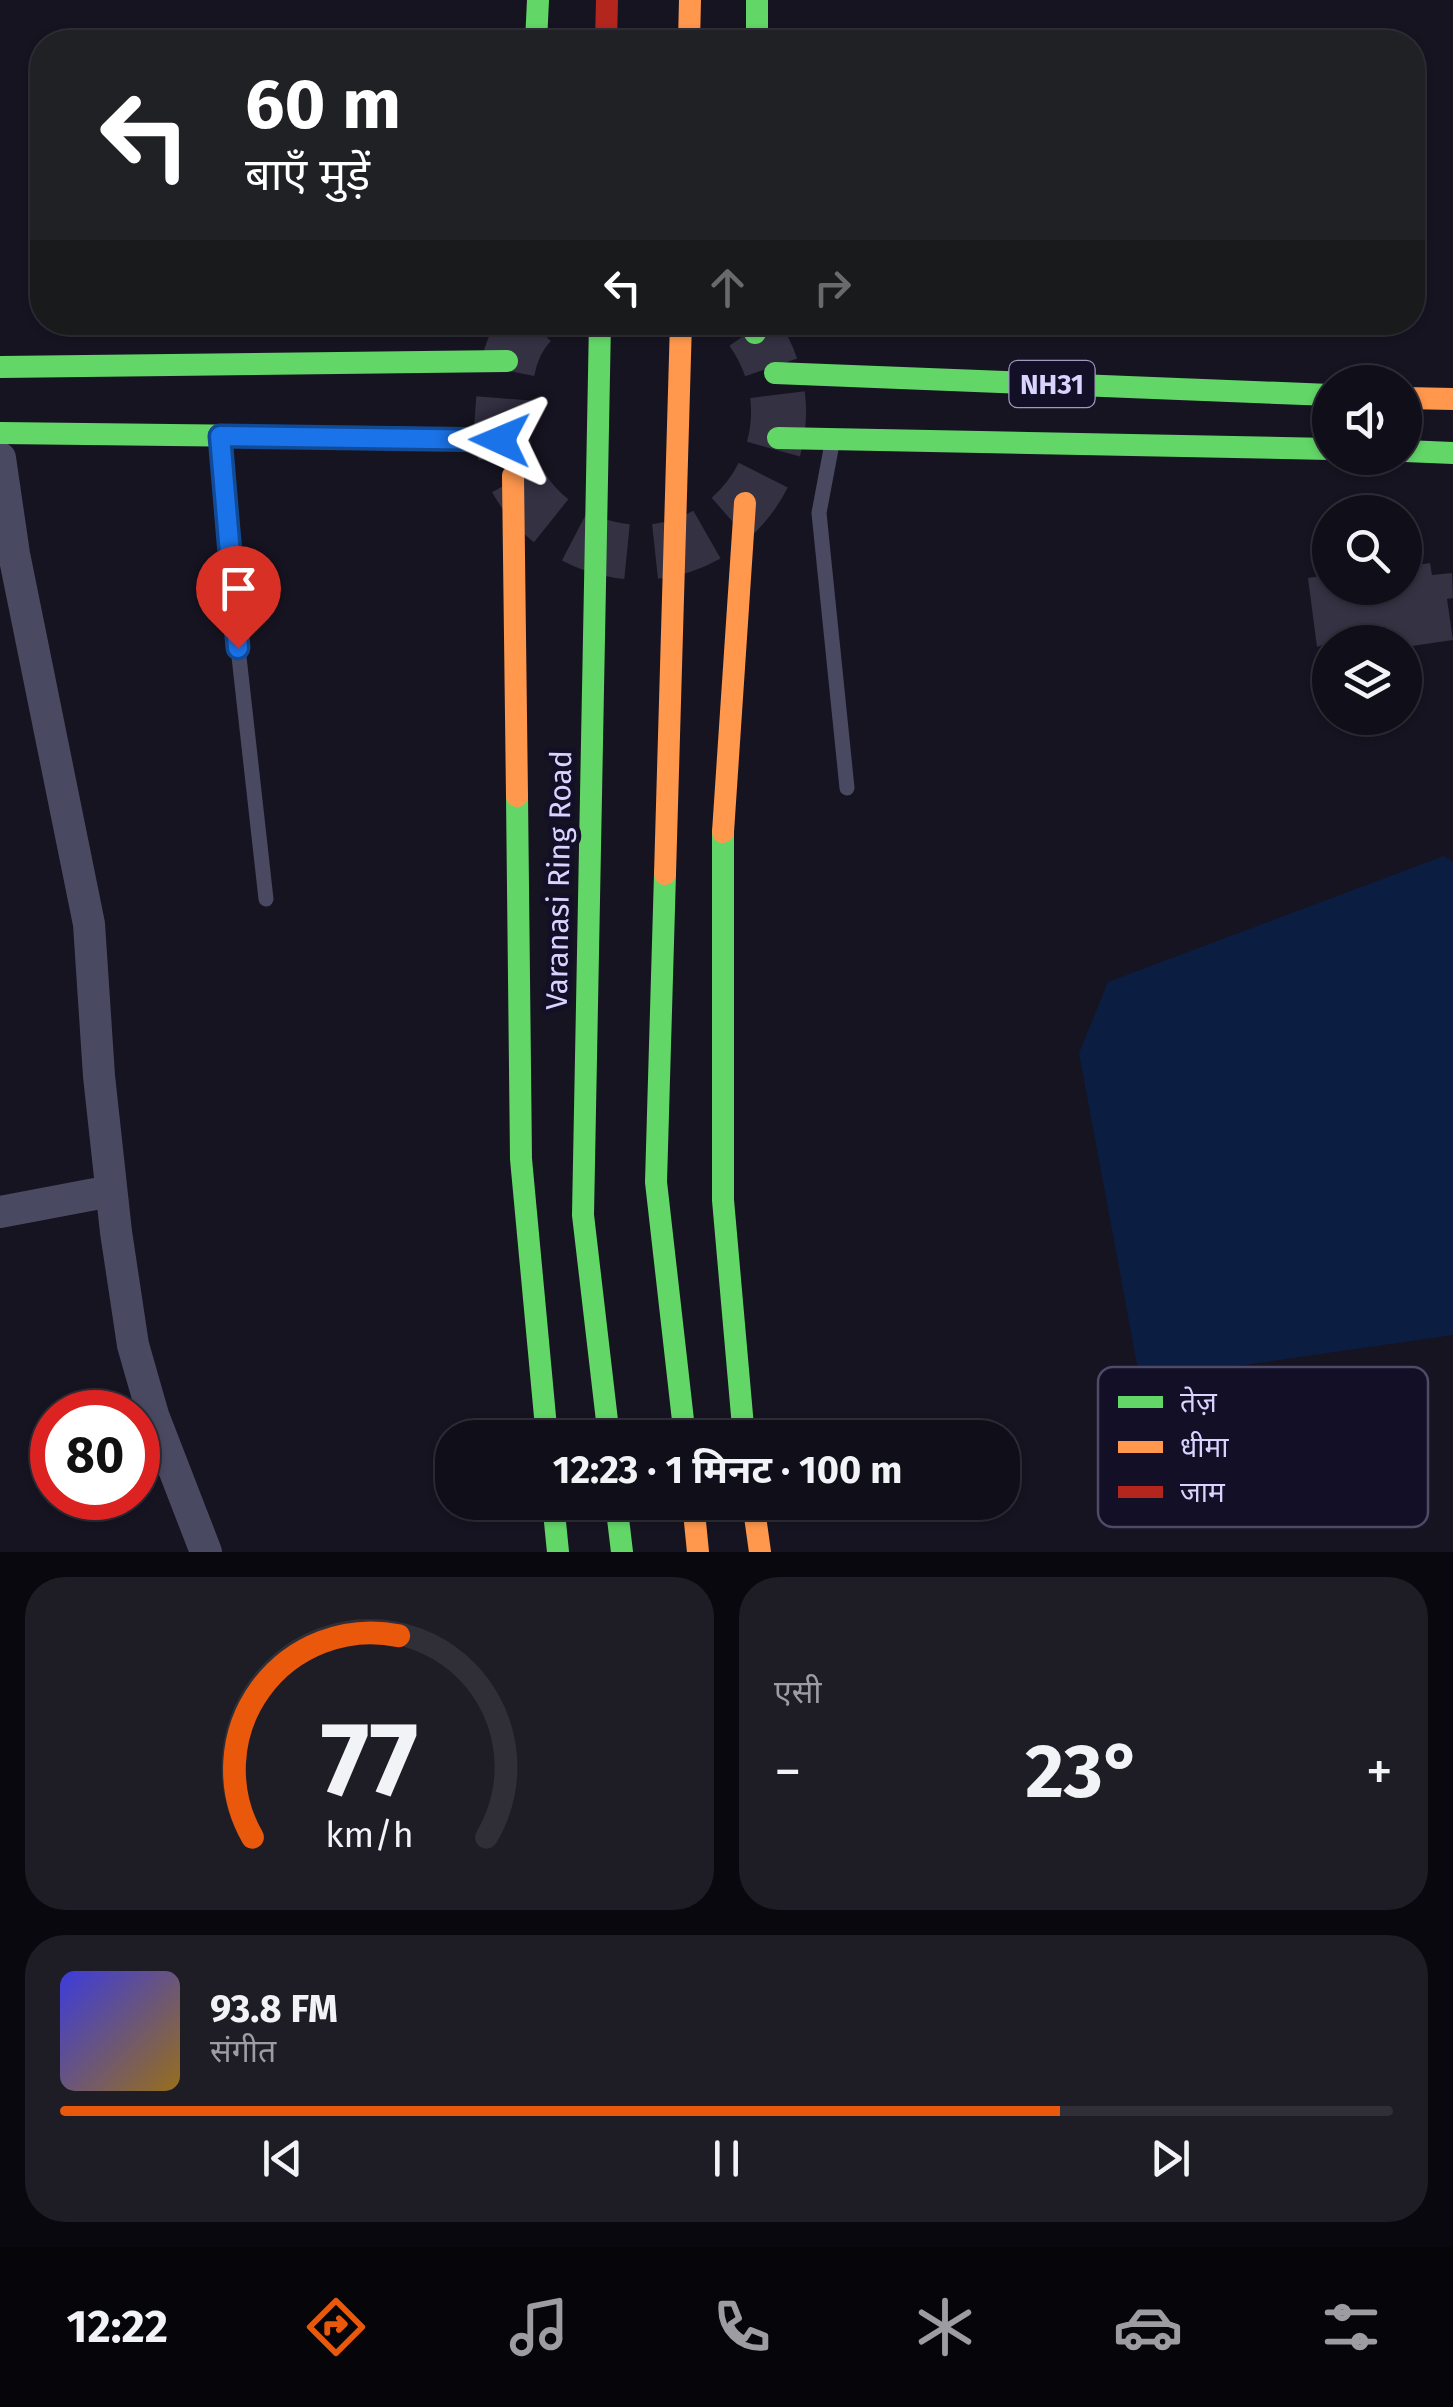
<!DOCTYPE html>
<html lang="hi">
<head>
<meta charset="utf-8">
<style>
  body { margin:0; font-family:"Fira Sans","Noto Sans Devanagari",sans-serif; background:#1e1d26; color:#f1f3f6; height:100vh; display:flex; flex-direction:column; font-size:38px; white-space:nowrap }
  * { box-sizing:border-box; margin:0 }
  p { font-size:32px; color:#9c9ca2 }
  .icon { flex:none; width:55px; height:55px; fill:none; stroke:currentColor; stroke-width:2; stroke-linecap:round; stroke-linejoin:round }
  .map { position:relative; height:1552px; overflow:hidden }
  .drawer { display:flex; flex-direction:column; gap:25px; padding:25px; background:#09080e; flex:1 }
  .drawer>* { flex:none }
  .hud { position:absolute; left:30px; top:30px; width:1395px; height:305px; border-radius:40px; box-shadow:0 2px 8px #0004,0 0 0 2px #302f38; background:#202124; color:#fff; overflow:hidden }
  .controls { position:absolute; left:1312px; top:365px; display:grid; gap:20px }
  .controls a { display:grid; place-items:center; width:110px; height:110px; border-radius:50%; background:#100f19; box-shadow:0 2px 8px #0004,0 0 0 2px #302f38; font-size:50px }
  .speed { position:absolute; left:30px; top:1390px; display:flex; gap:20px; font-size:50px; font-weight:700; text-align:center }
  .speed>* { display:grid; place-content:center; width:130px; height:130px; border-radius:50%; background:#100f19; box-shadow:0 2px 8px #0004,0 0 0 2px #302f38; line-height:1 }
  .speed .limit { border:15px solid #d22; background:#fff; color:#111 }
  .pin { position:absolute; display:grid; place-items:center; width:85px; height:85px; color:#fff; margin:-102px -42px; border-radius:50% 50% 50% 0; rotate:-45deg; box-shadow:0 0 10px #0007 }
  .pin .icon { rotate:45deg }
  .me { position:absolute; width:110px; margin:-55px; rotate:271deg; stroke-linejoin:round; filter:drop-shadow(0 0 8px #0008) }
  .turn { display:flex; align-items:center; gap:35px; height:210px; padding:0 50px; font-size:45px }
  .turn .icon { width:130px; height:130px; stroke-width:2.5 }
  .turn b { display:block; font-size:70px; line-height:85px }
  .lanes { display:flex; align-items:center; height:95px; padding:0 50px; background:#0003; justify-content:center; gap:50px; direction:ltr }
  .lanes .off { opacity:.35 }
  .big { font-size:75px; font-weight:700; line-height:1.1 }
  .drawer .widget { flex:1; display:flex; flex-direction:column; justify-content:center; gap:15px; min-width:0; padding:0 35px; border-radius:40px; background:#1e1d26 }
  .drawer .dial { align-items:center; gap:0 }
  .dial svg { height:260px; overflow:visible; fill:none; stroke:#302f38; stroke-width:7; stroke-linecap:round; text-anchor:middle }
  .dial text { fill:#f1f3f6; stroke:none }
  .song { display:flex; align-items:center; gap:30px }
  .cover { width:120px; height:120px; border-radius:15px; background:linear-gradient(135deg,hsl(240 70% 55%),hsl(40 70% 35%)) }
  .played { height:10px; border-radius:5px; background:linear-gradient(90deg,#ea580c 75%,#302f38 75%) }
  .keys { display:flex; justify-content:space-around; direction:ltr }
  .heat { display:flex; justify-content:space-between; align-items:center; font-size:55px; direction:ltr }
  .drawer .tiles { flex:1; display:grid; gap:25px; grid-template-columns:1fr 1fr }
  .widget:last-child { grid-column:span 2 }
  .trip { position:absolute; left:435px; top:1420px; width:585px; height:100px; border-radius:40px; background:#100f19; box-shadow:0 2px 8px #0004,0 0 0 2px #302f38; font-weight:700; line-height:100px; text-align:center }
  .menu { display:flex; height:160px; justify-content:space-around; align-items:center; background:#06060a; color:#9c9ca2 }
  .menu .icon { width:70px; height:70px }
  .menu .active { color:#ea580c }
  .menu b { font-size:45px; color:#f1f3f6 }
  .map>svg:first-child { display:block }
  .water { fill:#0b1e41 }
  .building { fill:#343243 }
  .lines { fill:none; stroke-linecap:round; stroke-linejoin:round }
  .highway-tunnel { stroke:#333142; stroke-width:55; stroke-dasharray:55 28; stroke-linecap:butt }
  .lane { stroke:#4a4962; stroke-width:15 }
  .street { stroke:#4a4962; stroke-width:32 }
  .fast { stroke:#63d668; stroke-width:22 }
  .slow { stroke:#ff974d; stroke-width:22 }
  .jam { stroke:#b3261e; stroke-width:22 }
  .route-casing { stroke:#114b97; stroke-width:25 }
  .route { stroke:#1a73e8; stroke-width:18 }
  .labels { text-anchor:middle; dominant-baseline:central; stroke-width:10; stroke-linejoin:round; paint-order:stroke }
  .shield { fill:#130f26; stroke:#9e99be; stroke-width:2.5 }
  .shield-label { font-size:28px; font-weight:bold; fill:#d9d4ff }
  .street-label { font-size:30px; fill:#d9d4ff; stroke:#130f26 }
  .key { fill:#130f26; stroke:#4e4a67; stroke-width:2.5 }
  .key-label { font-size:28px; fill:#d9d4ff }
</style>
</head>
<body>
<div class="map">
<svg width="1453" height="1552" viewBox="0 0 1453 1552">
  <rect width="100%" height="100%" fill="#161421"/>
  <path class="water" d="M1444,856L1453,862V1335L1140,1380L1079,1053L1108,982Z"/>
  <path class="building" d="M1430,563L1432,575L1452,573L1453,598L1447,599L1453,640L1405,647L1399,636L1330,642L1317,647L1308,578L1329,575L1332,594L1353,591V588H1405V580H1408L1405,567Z"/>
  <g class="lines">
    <path class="highway-tunnel" d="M531,322C504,350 505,386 502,422C500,449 510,471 525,493C541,516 564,533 590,543C721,591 831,443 752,330"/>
    <g class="lane">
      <path d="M220,445L234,612L266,899"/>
      <path d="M831,449L819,513L847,788"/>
    </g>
    <g class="street">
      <path d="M0,458L14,554L89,924L99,1076L116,1232L133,1345L153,1415L206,1552"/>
      <path d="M0,1212L111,1191"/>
    </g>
    <g class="fast">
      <path d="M757,0V42"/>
      <path d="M536,42L538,0"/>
      <path d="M600,322L583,1215L609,1438"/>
      <path d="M755,322V333"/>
      <path d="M0,367L507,361"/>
      <path d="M775,373L1330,395"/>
      <path d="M0,433L501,439"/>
      <path d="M778,438L1330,449"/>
      <path d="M1405,451L1453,453"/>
      <path d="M517,796L521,1159L547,1438"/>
      <path d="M723,832V1200L744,1438"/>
      <path d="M665,874L656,1182L685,1438"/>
      <path d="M553,1502L558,1552"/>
      <path d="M616,1502L622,1552"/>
    </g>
    <g class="slow">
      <path d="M689,42L690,0"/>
      <path d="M1405,398L1453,399"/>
      <path d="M513,476L517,796"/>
      <path d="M723,832L745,503"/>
      <path d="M665,874L681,322"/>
      <path d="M693,1502L698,1552"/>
      <path d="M753,1502L760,1552"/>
    </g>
    <path class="jam" d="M606,42L607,0"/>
  </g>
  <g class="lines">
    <g class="route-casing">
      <path id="route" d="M238,648L220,436L500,440"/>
    </g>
    <use href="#route" class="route"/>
  </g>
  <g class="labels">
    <rect class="shield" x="1009.5" y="361" width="85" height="46" rx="8"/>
    <g class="shield-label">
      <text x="1052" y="384">NH31</text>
    </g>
    <g class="street-label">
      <text transform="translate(559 880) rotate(-89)">Varanasi Ring Road</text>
    </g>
  </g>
  <rect x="1098" y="1367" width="330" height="160" rx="15" class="key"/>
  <rect x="1118" y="1396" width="45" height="12" fill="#63d668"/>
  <rect x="1118" y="1441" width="45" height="12" fill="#ff974d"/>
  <rect x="1118" y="1486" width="45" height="12" fill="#b3261e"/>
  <g class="key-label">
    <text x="1180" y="1412">तेज़</text>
    <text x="1180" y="1457">धीमा</text>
    <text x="1180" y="1502">जाम</text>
  </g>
</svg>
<div class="controls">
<a><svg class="icon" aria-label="sound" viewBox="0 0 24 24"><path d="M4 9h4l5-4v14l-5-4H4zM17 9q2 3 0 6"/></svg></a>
<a><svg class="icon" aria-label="search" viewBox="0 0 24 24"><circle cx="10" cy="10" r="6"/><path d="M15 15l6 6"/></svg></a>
<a><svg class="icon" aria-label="layers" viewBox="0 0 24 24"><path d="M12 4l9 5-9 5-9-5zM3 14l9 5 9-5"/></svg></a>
</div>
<div class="speed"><div class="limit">80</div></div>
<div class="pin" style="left:238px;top:648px;background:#d93025"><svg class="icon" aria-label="arrive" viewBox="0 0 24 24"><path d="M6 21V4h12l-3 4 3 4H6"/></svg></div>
<svg class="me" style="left:500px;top:440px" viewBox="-20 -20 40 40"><path d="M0-17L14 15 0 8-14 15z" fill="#1a73e8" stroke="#fff" stroke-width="4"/></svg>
<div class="trip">12:23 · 1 मिनट · 100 m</div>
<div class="hud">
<div class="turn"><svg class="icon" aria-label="left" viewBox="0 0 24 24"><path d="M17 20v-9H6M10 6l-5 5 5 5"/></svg><div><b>60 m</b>बाएँ मुड़ें</div></div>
<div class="lanes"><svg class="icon" aria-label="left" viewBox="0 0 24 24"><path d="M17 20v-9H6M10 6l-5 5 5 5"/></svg><svg class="icon off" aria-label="ahead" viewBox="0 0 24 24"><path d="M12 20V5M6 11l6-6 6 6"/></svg><svg class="icon off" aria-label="right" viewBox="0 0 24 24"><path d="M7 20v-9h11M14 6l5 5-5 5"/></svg></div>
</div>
</div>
<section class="drawer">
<div class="tiles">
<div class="widget dial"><svg viewBox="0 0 100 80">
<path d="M14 69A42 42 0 1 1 86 69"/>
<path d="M14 69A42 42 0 0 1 59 7" stroke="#ea580c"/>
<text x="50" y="56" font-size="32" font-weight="700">77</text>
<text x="50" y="72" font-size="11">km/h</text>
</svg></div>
<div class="widget"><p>एसी</p>
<div class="heat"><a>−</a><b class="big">23°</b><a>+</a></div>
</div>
<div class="widget">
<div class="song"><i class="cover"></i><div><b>93.8 FM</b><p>संगीत</p></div></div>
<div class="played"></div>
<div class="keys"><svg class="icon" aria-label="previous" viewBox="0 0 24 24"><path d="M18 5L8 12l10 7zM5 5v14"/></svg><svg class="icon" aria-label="pause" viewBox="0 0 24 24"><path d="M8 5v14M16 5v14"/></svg><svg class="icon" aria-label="next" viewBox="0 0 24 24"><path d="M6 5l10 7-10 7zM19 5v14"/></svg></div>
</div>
</div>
</section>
<nav class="menu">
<b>12:22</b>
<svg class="icon active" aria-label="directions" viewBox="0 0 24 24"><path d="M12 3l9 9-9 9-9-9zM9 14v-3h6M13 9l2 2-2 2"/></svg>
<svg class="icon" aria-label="music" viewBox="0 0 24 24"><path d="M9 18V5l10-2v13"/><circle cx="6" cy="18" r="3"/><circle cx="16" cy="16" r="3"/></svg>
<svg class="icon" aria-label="phone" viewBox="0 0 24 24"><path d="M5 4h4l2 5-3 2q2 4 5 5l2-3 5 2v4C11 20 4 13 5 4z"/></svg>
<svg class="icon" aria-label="climate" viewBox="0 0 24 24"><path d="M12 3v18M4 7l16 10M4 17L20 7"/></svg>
<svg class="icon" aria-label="car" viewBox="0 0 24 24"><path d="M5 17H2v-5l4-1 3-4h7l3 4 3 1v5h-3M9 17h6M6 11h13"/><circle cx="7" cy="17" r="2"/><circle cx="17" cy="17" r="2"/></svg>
<svg class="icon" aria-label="filters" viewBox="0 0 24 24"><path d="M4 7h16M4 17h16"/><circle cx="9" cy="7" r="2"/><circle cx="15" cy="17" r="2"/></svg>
</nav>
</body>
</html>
